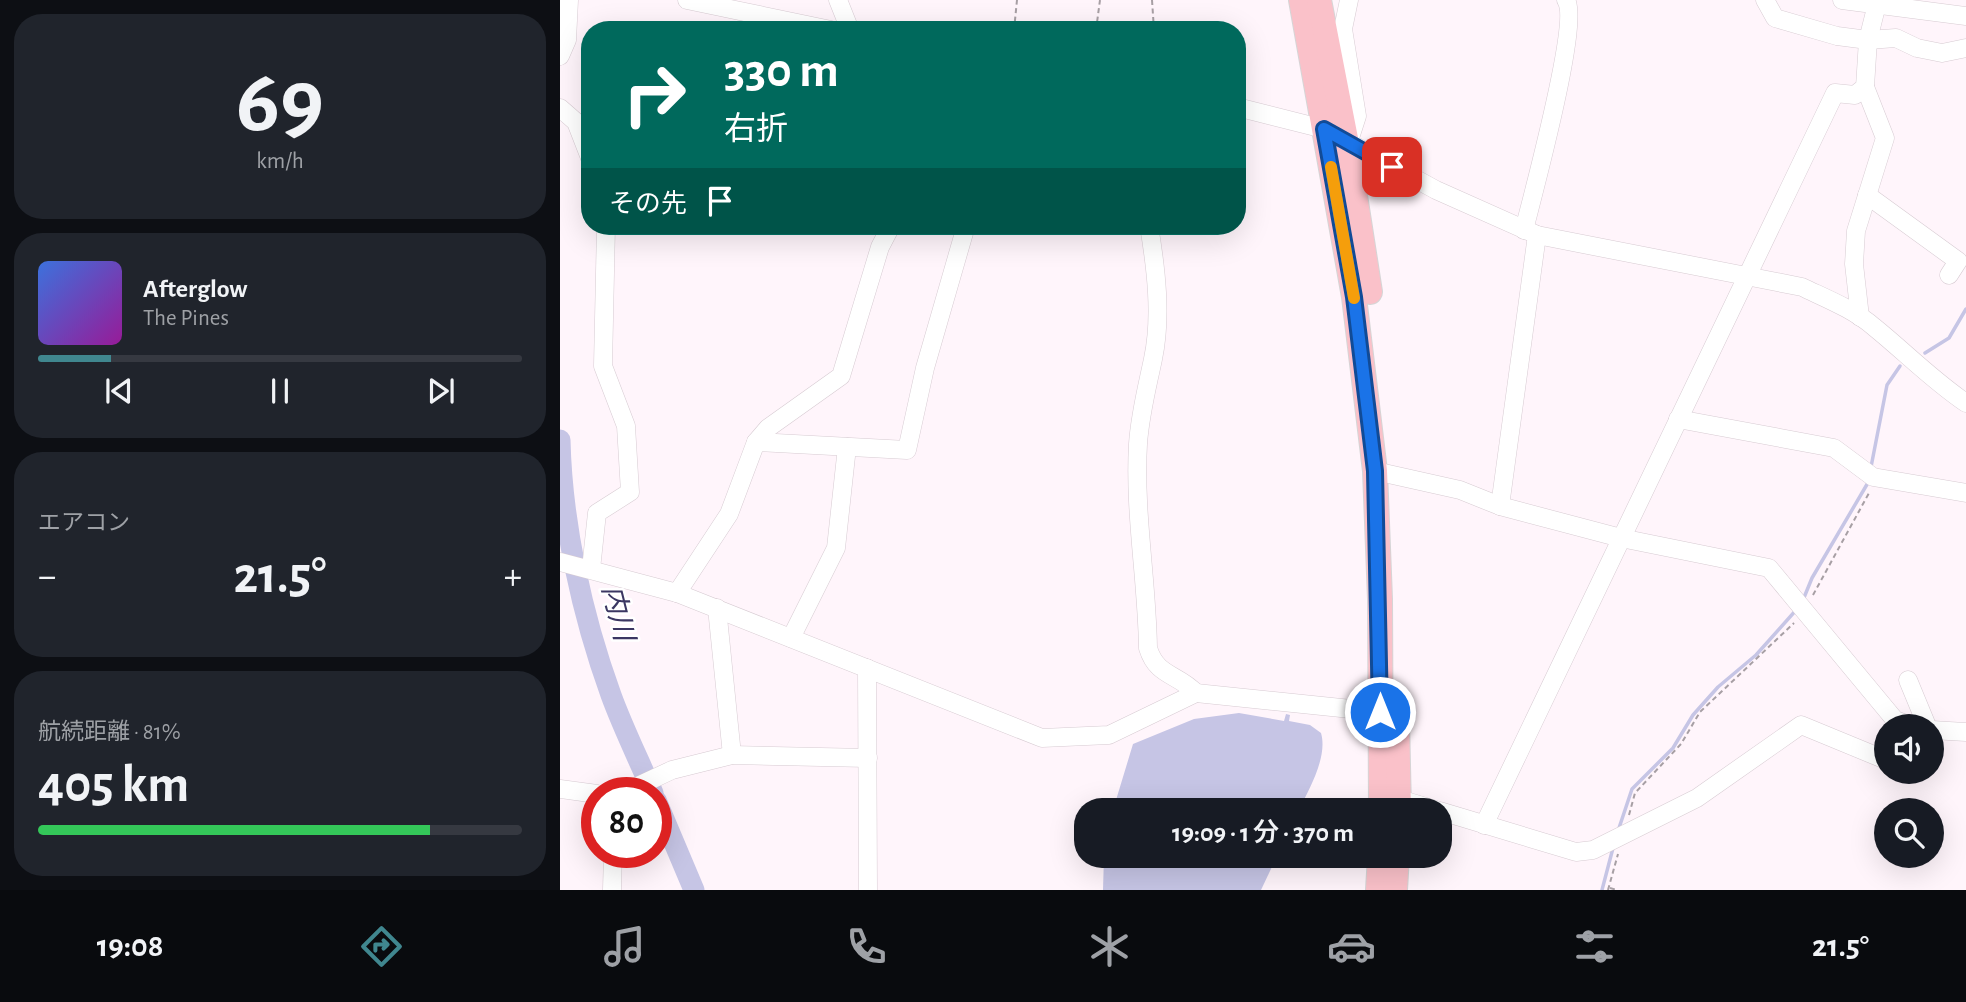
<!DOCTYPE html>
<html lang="ja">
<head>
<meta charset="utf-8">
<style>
  body { margin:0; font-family:"Alegreya Sans","Noto Sans JP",sans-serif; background:#20242c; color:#f1f3f6; height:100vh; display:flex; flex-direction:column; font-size:26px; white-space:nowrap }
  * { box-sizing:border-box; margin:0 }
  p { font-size:23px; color:#9ea1a6 }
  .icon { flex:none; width:38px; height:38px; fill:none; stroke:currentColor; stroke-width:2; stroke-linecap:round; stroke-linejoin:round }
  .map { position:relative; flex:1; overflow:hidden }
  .side { display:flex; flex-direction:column; gap:14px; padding:14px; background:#0d0f14; width:560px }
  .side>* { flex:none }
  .top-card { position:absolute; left:21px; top:21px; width:665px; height:214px; border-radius:28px; box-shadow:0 7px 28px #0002; background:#00695c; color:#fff; overflow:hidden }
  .tools { position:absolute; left:1314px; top:714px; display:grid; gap:14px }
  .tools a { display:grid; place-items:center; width:70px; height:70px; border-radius:50%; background:#171b24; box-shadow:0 7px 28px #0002; font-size:35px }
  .speed { position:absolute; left:21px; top:777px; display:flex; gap:14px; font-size:35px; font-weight:700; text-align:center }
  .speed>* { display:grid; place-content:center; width:91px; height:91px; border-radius:50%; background:#171b24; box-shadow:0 7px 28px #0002; line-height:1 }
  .speed .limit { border:10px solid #d22; background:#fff; color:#111 }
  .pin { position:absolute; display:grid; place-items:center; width:60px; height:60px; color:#fff; margin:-30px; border-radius:14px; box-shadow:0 4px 10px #0006 }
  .me { position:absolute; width:77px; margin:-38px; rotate:0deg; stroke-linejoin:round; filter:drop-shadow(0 0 5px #0008) }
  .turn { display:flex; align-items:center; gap:24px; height:147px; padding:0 28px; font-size:32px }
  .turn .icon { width:91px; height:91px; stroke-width:2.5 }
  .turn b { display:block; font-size:49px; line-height:60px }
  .then { display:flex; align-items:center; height:66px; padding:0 28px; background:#0003; gap:14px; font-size:26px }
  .big { font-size:52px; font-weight:600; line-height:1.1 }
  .side .tile { flex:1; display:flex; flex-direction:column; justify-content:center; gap:10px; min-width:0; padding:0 24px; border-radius:28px; background:#20242c }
  .side .dial { align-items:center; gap:0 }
  .dial b { font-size:91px; line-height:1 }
  .song { display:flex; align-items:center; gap:21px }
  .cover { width:84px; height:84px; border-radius:10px; background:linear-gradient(135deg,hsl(220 70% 55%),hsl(300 70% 35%)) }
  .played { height:7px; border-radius:4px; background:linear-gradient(90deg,#40878f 15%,#363941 15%) }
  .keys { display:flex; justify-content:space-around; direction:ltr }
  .heat { display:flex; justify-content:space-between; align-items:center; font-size:38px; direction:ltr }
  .charge { height:10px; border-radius:5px; background:linear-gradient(90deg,#34c759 81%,#363941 0) }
  .trip { position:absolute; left:514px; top:798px; width:378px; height:70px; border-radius:28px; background:#171b24; box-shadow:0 7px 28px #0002; font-weight:600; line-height:70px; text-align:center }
  .tabs { display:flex; height:112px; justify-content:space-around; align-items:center; background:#090b0e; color:#9ea1a6 }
  .tabs .icon { width:49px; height:49px }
  .tabs .current { color:#40878f }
  .tabs b { font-size:32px; color:#f1f3f6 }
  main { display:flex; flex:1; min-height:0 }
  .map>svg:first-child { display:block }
  .water { fill:#c6c5e5 }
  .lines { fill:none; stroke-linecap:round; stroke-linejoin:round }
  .stream { stroke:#c6c5e5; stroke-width:3.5 }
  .river { stroke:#c6c5e5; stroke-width:21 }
  .minor-casing { stroke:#d7cbd2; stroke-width:19 }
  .highway-casing { stroke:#d6d5d6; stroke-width:26 }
  .path { stroke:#a79fa4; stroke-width:2; stroke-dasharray:5 3.5; stroke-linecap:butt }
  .minor { stroke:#fff; stroke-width:18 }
  .highway { stroke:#fac1c9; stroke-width:24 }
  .route-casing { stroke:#114b97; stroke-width:18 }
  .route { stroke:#1a73e8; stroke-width:12 }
  .slow { stroke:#f59e0b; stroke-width:12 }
  .labels { text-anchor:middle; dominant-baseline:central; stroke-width:5; stroke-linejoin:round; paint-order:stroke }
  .water-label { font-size:28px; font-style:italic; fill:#3b3662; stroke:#fff }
</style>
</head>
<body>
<main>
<section class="side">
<div class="tile dial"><b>69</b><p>km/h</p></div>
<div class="tile">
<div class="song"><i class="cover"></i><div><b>Afterglow</b><p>The Pines</p></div></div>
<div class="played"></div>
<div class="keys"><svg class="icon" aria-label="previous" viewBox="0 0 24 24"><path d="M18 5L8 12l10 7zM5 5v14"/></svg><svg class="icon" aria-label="pause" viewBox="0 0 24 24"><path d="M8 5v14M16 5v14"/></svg><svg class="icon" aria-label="next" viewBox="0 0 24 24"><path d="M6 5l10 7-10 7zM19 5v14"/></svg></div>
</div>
<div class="tile"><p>エアコン</p>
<div class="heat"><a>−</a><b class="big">21.5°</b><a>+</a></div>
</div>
<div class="tile"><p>航続距離 · 81%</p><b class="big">405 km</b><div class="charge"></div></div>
</section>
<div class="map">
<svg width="1406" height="890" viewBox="0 0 1406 890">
  <rect width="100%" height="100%" fill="#fff5fb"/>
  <g class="water">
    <path d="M679,713L724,721L726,714L730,715L729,721L750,725L761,733C768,757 749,789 739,810H553L573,744L634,719Z"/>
    <path d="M544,856H717L701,890H543Z"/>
  </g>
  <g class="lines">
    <g class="stream">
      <path d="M1365,353L1389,338L1406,309"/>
      <path d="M1311,467L1327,385L1340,366"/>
      <path d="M1243,600L1252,578L1309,481"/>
      <path d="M1058,831L1072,789L1113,748L1133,715L1158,687L1196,655L1237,609"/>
      <path d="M1042,890L1053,848"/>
    </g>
    <g class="river">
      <path d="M0,440C2,524 22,615 51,695C63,728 79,760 93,793"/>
      <path d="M96,800L134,890"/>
    </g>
    <g class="minor-casing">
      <g id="minor">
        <path d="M127,0L271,30"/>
        <path d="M278,0L290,30"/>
        <path d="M1205,0L1215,18L1277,36L1308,40L1336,38L1357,48L1382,53L1406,48"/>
        <path d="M1282,0L1406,16"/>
        <path d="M0,56L7,40L9,0"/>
        <path d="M677,107L764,129L876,190L977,235L1242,287C1267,299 1293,309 1314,327C1345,352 1372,380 1406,403"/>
        <path d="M0,108L16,122L30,158"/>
        <path d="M788,144L797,116L783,29L789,0"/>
        <path d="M1307,195L1398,261L1389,275"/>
        <path d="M589,226C596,268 602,317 593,359C587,388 580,414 578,444C574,512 587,580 588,648C597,677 617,673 636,693"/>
        <path d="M964,230C973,194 1020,22 1006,0"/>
        <path d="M1300,317L1294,264L1296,231L1325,138L1305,87"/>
        <path d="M1118,419L1274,448L1313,477L1406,493"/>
        <path d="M196,442L347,450L365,368L406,226"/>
        <path d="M815,471L900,490L940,506L1061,538L1209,568L1335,720L1351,726"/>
        <path d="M940,506L977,235"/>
        <path d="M0,562L117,593L482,738L549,735L636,693L820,712"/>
        <path d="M31,569L37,513L70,492L66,426L43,366L46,226"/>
        <path d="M117,593L169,514L196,442L208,428L281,376L320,247L331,226"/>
        <path d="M157,608L172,755"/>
        <path d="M231,638L276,548L287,447"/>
        <path d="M307,668L308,890"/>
        <path d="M1348,680L1367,726"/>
        <path d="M1372,730L1406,732"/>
        <path d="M0,789L37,794"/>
        <path d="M63,793L112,770L172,755L308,758"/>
        <path d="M829,799H839L876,810"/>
        <path d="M880,811L1016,852L1033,850L1137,798L1241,725L1326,760"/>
        <path d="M924,825L1275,93L1295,95L1305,87L1308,40L1318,0"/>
        <path d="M52,890L53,852"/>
      </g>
    </g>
    <g class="highway-casing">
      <g id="highway">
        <path d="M741,0L794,297L815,471L820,599L821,810"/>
        <path d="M759,0L787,144L810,292"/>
        <path d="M837,720L839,810"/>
        <path d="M818,890L820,856"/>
        <path d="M835,890L837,856"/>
      </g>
    </g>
    <g class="path">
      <path d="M592,0L594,30"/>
      <path d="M454,30L457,0"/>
      <path d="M536,30L540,0"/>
      <path d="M1253,595L1309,493"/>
      <path d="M1069,815L1075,793L1121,744L1140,712L1234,623"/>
      <path d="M1050,888L1057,890"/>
      <path d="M1048,890L1058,854"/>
    </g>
    <use href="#minor" class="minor"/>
    <use href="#highway" class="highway"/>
  </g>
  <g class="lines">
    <g class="route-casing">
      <path id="route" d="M820,712L815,471L794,297L764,129L832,167"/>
    </g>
    <use href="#route" class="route"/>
    <path class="slow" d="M771,167L794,298"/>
  </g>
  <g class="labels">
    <g class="water-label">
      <text transform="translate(57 613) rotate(76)">内川</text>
    </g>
  </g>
</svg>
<div class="tools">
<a><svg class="icon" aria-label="sound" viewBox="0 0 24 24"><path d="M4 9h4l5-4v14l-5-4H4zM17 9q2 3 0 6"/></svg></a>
<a><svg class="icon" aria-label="search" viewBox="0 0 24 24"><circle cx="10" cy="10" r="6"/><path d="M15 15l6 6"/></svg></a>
</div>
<div class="speed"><div class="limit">80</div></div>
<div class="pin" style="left:832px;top:167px;background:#d93025"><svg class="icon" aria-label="arrive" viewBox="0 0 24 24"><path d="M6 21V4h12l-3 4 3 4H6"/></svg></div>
<svg class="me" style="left:820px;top:712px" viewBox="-20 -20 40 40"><circle r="17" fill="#1a73e8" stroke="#fff" stroke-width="3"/><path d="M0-11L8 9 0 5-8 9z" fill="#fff"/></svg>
<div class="trip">19:09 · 1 分 · 370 m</div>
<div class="top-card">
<div class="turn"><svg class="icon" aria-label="right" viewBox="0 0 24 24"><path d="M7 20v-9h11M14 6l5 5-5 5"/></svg><div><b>330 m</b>右折</div></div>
<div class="then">その先<svg class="icon" aria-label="arrive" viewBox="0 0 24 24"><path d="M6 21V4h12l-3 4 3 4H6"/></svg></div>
</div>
</div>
</main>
<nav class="tabs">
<b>19:08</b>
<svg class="icon current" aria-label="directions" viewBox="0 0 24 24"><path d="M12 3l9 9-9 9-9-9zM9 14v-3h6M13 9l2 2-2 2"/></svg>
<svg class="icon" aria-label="music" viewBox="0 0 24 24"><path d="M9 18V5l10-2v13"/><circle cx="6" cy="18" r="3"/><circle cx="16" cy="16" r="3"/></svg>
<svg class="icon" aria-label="phone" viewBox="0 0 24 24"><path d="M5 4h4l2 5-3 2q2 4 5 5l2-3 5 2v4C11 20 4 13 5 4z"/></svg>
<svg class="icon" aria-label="climate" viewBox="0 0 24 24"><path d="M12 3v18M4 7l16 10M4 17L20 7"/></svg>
<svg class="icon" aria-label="car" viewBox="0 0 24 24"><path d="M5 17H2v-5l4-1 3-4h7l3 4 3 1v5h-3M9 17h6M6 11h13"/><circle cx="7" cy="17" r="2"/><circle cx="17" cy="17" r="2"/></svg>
<svg class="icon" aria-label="filters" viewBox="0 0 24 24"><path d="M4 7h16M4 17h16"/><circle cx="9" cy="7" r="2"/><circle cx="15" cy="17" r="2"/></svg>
<b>21.5°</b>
</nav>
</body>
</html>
